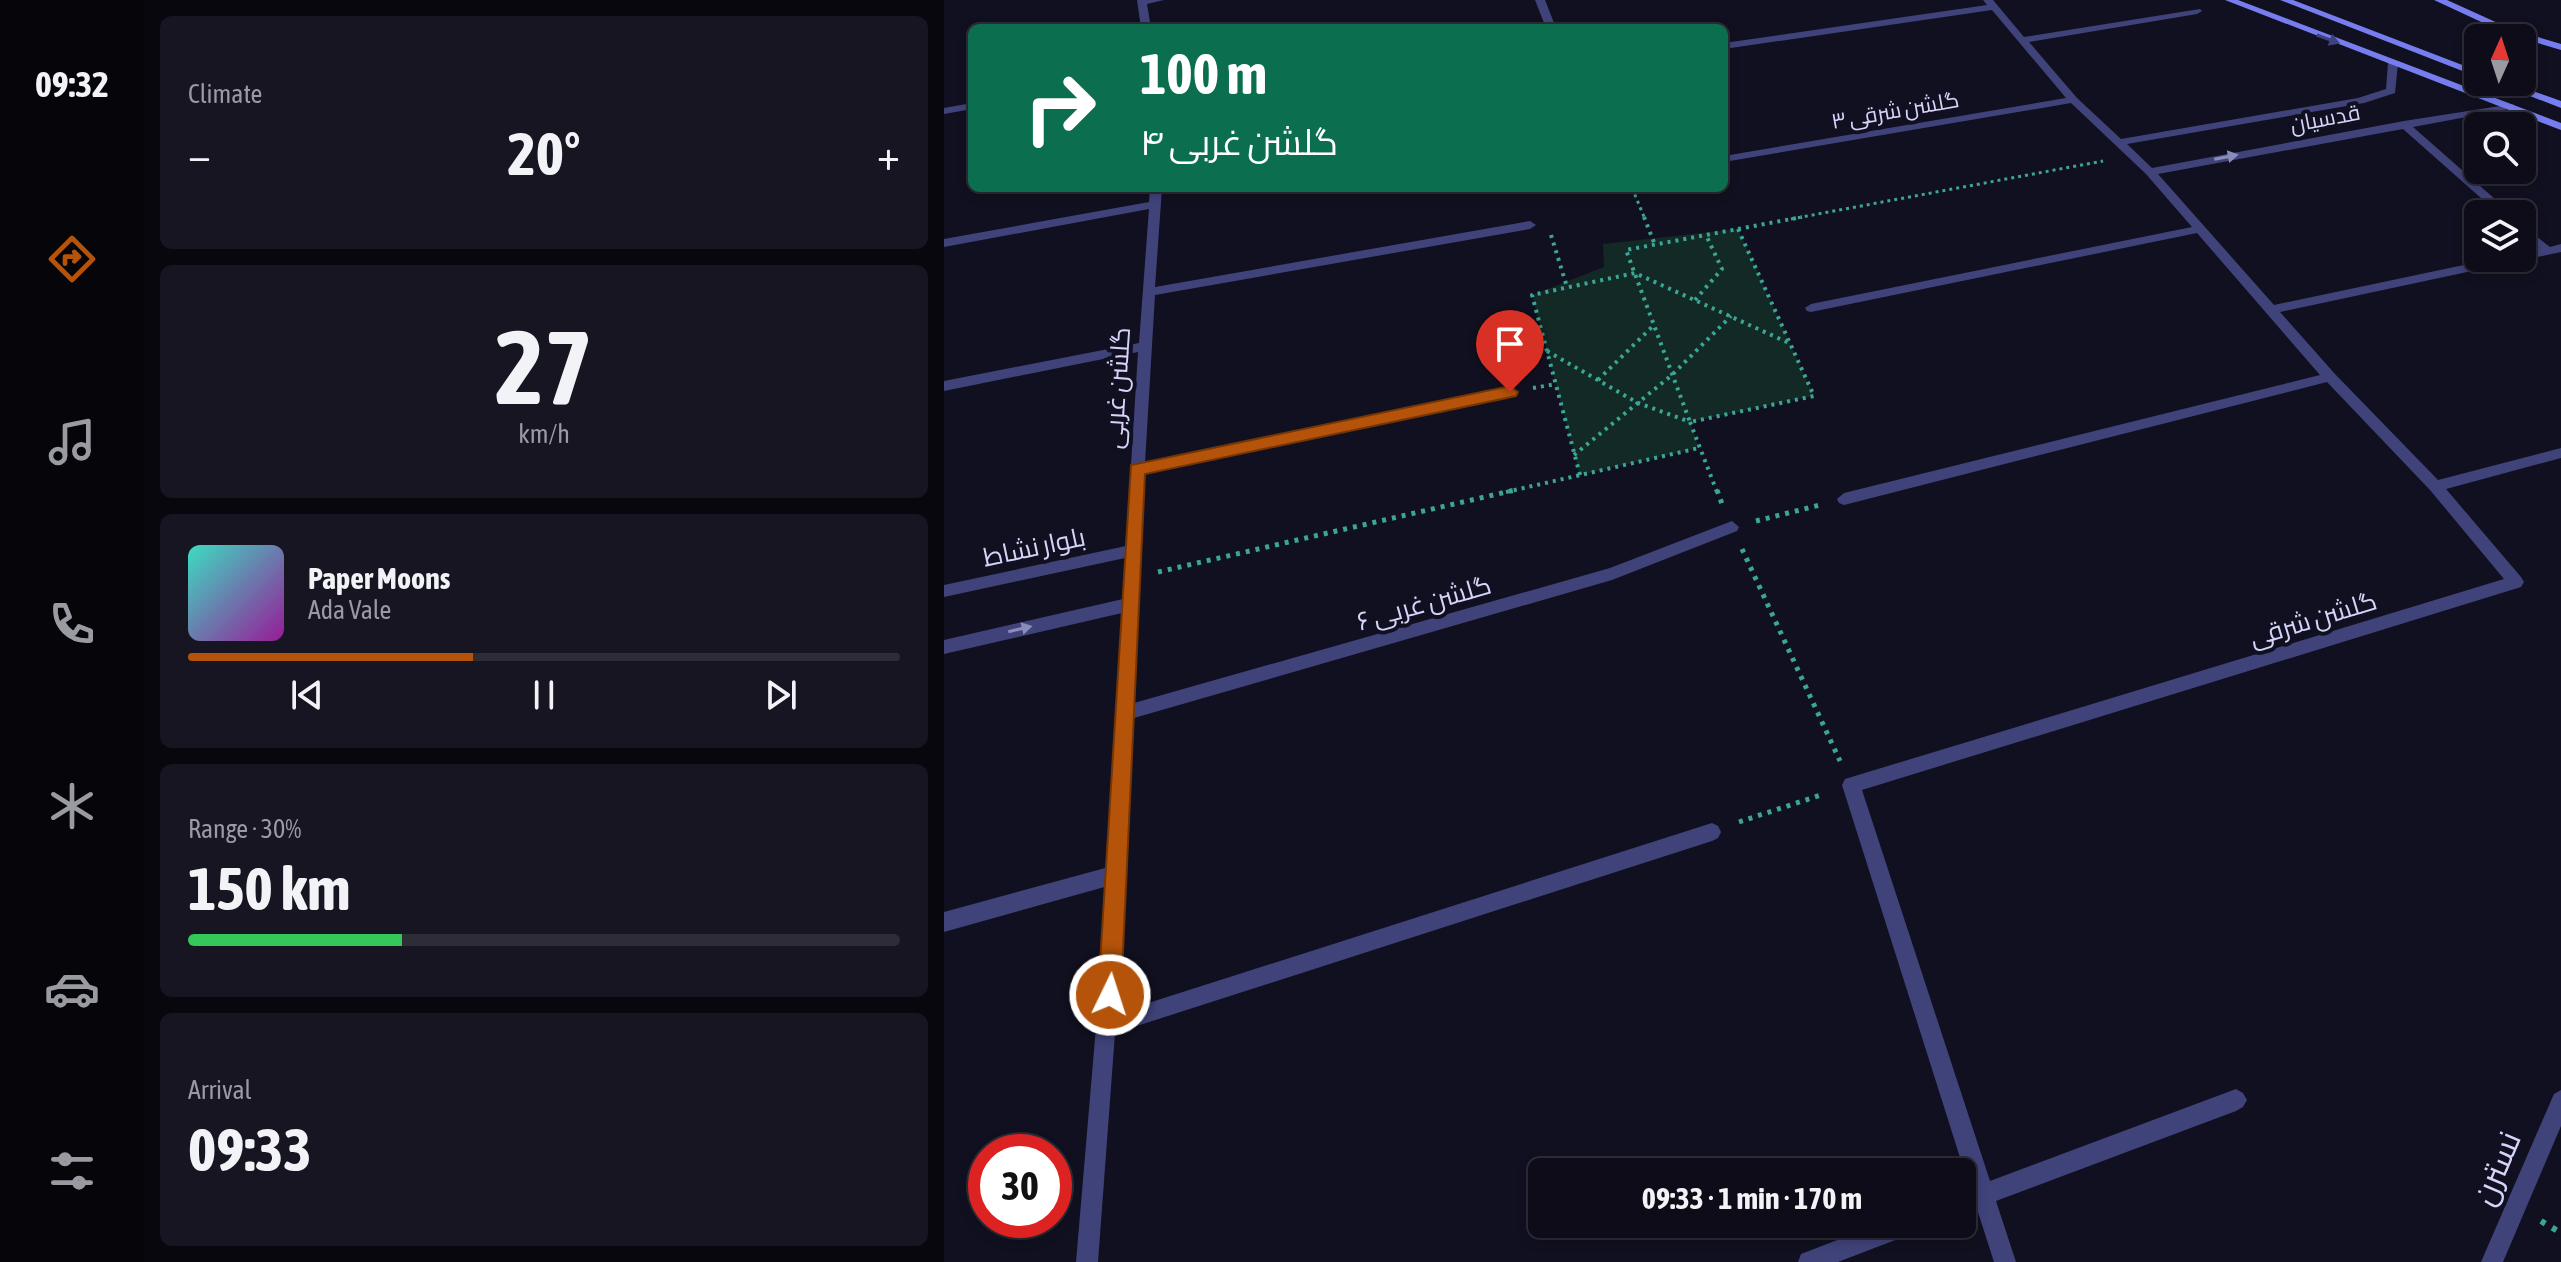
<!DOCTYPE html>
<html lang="en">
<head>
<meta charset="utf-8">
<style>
  body { margin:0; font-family:"Asap Condensed",Cairo,sans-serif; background:#161521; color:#f1f3f6; height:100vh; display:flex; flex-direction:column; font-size:30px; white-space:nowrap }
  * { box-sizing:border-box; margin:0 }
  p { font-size:26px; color:#9a9ba2 }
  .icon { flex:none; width:44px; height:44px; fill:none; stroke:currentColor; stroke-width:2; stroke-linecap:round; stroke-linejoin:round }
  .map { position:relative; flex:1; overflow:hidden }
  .details { display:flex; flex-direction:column; gap:16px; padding:16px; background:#07070d; width:800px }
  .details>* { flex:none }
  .hud { position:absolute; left:24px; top:24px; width:760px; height:168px; border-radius:12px; box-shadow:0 4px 12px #0003,0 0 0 2px #2d2c37; background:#0b6e4f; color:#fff; overflow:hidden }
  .needle { width:52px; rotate:3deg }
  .tools { position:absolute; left:1520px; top:24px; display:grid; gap:16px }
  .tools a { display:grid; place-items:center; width:72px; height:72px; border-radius:12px; background:#0d0c18; box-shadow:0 4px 12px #0003,0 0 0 2px #2d2c37; font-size:40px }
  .speed { position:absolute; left:24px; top:1134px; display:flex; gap:16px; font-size:40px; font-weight:700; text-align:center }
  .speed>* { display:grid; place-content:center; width:104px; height:104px; border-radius:50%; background:#0d0c18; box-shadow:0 4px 12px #0003,0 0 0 2px #2d2c37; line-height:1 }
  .speed .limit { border:12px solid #d22; background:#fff; color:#111 }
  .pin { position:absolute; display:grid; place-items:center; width:68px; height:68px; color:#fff; margin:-82px -34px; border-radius:50% 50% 50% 0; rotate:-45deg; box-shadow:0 0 8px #0007 }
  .pin .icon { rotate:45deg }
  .me { position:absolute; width:88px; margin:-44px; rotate:4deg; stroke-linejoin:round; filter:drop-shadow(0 0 6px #0008) }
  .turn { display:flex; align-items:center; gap:28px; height:168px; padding:0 40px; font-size:36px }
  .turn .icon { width:104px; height:104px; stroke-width:2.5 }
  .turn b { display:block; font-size:56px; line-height:68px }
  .big { font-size:60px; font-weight:700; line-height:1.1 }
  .details .widget { flex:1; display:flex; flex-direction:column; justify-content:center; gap:12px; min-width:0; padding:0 28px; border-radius:12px; background:#161521 }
  .details .dial { align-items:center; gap:0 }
  .dial b { font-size:104px; line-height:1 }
  .song { display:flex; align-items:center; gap:24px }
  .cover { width:96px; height:96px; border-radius:12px; background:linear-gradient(135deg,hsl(170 70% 55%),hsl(300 70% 35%)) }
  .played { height:8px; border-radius:4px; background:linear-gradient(90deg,#b45309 40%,#2d2c37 40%) }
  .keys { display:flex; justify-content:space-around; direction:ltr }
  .heat { display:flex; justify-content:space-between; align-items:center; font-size:44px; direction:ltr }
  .charge { height:12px; border-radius:6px; background:linear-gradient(90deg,#34c759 30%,#2d2c37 0) }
  .trip { position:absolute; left:584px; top:1158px; width:448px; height:80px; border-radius:12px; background:#0d0c18; box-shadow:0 4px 12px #0003,0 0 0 2px #2d2c37; font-weight:700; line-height:80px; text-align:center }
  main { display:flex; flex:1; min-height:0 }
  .tabs { display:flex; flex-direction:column; width:144px; justify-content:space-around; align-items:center; background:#05050a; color:#9a9ba2 }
  .tabs .icon { width:56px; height:56px }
  .tabs .current { color:#b45309 }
  .tabs b { font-size:36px; color:#f1f3f6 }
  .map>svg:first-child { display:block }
  .green { fill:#132926 }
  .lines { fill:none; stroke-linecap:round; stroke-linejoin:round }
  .path-far3 { stroke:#3ca695; stroke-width:3; stroke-dasharray:3 4; stroke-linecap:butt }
  .path-far2 { stroke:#3ca695; stroke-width:4; stroke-dasharray:3 5; stroke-linecap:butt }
  .path-far1 { stroke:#3ca695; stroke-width:5; stroke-dasharray:4 6; stroke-linecap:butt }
  .path { stroke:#3ca695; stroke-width:6; stroke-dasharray:5 8; stroke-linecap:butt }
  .street { fill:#40437a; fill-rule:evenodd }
  .secondary { fill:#767eef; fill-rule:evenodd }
  .oneway { fill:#3e427d }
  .oneway2 { fill:#8a8cba }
  .route { fill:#b45309; stroke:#753606; stroke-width:2 }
  .labels { text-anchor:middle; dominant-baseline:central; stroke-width:8; stroke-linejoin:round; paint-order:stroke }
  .far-street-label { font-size:22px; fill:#d4d4fa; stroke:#111020 }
  .street-label { font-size:26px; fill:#d4d4fa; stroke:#111020 }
  .near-street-label { font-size:32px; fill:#d4d4fa; stroke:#111020 }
</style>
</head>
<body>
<main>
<nav class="tabs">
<b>09:32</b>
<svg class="icon current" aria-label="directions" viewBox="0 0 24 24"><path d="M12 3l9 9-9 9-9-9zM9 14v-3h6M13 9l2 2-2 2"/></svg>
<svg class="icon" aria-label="music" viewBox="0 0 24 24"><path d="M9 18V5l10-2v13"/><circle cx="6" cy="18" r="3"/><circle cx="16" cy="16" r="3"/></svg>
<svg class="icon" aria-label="phone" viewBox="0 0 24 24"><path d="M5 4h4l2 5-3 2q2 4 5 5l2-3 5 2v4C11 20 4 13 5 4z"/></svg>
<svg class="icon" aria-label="climate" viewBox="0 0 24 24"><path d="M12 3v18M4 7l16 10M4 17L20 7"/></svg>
<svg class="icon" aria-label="car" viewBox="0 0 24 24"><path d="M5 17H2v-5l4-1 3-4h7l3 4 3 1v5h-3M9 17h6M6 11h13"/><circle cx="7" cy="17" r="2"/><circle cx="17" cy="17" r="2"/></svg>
<svg class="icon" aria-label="filters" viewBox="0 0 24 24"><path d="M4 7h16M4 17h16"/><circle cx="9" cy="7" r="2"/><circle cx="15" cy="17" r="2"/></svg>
</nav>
<section class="details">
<div class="widget"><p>Climate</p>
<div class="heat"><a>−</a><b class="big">20°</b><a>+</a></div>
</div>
<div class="widget dial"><b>27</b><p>km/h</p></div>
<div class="widget">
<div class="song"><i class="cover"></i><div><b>Paper Moons</b><p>Ada Vale</p></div></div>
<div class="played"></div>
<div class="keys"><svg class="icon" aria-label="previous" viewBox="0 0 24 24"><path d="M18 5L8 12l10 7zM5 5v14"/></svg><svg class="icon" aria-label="pause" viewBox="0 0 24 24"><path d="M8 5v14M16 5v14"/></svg><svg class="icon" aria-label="next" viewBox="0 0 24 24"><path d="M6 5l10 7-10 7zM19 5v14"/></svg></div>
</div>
<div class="widget"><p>Range · 30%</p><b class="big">150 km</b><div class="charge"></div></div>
<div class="widget"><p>Arrival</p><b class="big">09:33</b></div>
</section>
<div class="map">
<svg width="1617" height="1262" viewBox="0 0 1617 1262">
  <rect width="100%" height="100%" fill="#111020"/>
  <path class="green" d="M794,229L870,396L746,422L755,448L636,475L588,295L660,267L659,244Z"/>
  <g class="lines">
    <g class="path-far3">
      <path d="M688,188L701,219"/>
      <path d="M847,219L1159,161"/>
    </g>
    <g class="path-far2">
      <path d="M700,217L711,245"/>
      <path d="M794,229L858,217"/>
      <path d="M794,229L870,396L746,422L682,250Z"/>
      <path d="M607,235L623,287"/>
      <path d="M751,300L778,269L762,235"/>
      <path d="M603,351L694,403L746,422"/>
      <path d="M654,380L710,325"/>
      <path d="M589,388L612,384"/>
      <path d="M746,422L773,492"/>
      <path d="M630,455L728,375L787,316"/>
      <path d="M636,475L588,295L691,273L845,343"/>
      <path d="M562,492L755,448"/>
    </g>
    <g class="path-far1">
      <path d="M773,490L778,504"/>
      <path d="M812,521L876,505"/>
      <path d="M798,549L896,761"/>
      <path d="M214,572L571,490"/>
      <path d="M795,822L880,794"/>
    </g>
    <path class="path" d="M1597,1221L1617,1233"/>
    <g class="street">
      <path d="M193,0H220L203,4L207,28H197Z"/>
      <path d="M591,0H601L612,28H602Z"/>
      <path d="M1039,0H1049L1080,37L1256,9L1258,11L1253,14L1085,42L1133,98L1177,139L1414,98L1442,89L1444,63L1449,60L1454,63L1451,93L1420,103L1183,144L1208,168L1460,121L1569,104L1570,106L1565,109L1469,127L1568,214H1555L1459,129L1214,174L1330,305L1553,258H1578V253L1594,249L1578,235V225L1606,247L1617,244V252L1336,312L1391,374L1494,480L1617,448V458L1502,489L1577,577L1580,582L1577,587L918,790L1046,1181L1292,1089L1299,1093L1303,1100L1299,1107L1292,1111L1052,1201L1072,1262H1050L1033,1209L1018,1214V1192L1026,1189L898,785L901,779L1560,579L1486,490L1383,382L900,505L895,503L893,499L900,493L1376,375L1253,233L867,312L863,311L861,308L867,304L1248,227L1202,174L1127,103L780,162V156L1122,98L1048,10L780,49V43L1043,5Z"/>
      <path d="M28,103V109L0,114V108Z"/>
      <path d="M206,188H218L211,287L586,221L592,225L586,229L211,295L201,463L566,387L573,392L566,397L200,474L190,703L666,568L788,521L795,527L793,531L668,580L190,718L183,874L173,1013L768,823L774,826L777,832L774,838L768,841L171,1033L154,1262H132L164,886L0,932V912L165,867L178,613L0,654V640L179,599L181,558L0,597V585L182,546L194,352L0,391V381L195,343L205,209L0,247V239L205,202Z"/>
      <path d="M1617,1090V1126L1559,1262H1537L1610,1094Z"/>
      <path d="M935,1224H975L972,1232L894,1262H854L857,1254Z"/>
    </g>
    <g class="secondary">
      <path d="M1281,0H1294L1617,123V130Z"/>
      <path d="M1336,0H1349L1534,71V77Z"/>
      <path d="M1490,0H1503L1567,29L1617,44V50L1561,33Z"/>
      <path d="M1550,82H1564L1617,101V108Z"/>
    </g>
  </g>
  <defs><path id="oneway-solid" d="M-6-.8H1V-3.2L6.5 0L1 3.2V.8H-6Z" transform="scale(2)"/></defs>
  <use class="oneway" href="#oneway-solid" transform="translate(1384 39) rotate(20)"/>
  <g class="oneway2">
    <use href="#oneway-solid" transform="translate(1282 157) rotate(-11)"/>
    <use href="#oneway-solid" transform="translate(76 629) rotate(-13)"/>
  </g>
  <path class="route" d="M566,386L574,392L572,396L201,474L177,995L174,1003L166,1007L158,1003L154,995L187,465Z"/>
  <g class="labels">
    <g class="far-street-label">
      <text transform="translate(951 110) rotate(-10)">گلشن شرقی ۳</text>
      <text transform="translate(1381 118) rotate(-11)">قدسیان</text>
    </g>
    <g class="street-label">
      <text transform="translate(173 388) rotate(-86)">گلشن غربی</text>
      <text transform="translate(90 547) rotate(-12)">بلوار نشاط</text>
      <text transform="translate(480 603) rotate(-16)">گلشن غربی ۶</text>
      <text transform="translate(1369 619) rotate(-17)">گلشن شرقی</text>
    </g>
    <g class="near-street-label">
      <text transform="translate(1552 1168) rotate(-67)">نسترن</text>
    </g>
  </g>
</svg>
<div class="tools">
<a><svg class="needle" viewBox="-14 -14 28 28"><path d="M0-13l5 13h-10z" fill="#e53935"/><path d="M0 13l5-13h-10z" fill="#9a9ba2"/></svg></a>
<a><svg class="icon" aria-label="search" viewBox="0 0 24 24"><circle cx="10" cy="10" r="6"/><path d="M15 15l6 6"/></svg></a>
<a><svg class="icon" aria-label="layers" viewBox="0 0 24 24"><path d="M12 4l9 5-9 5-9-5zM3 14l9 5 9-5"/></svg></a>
</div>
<div class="speed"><div class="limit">30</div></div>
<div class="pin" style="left:566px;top:392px;background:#d93025"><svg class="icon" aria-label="arrive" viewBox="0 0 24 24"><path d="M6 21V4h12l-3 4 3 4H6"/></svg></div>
<svg class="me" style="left:166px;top:995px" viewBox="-20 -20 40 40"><circle r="17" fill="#b45309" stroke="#fff" stroke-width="3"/><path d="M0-11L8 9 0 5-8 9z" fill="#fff"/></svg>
<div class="trip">09:33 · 1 min · 170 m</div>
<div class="hud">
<div class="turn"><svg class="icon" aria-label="right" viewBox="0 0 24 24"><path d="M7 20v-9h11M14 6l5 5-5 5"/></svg><div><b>100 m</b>گلشن غربی ۴</div></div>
</div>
</div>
</main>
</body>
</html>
